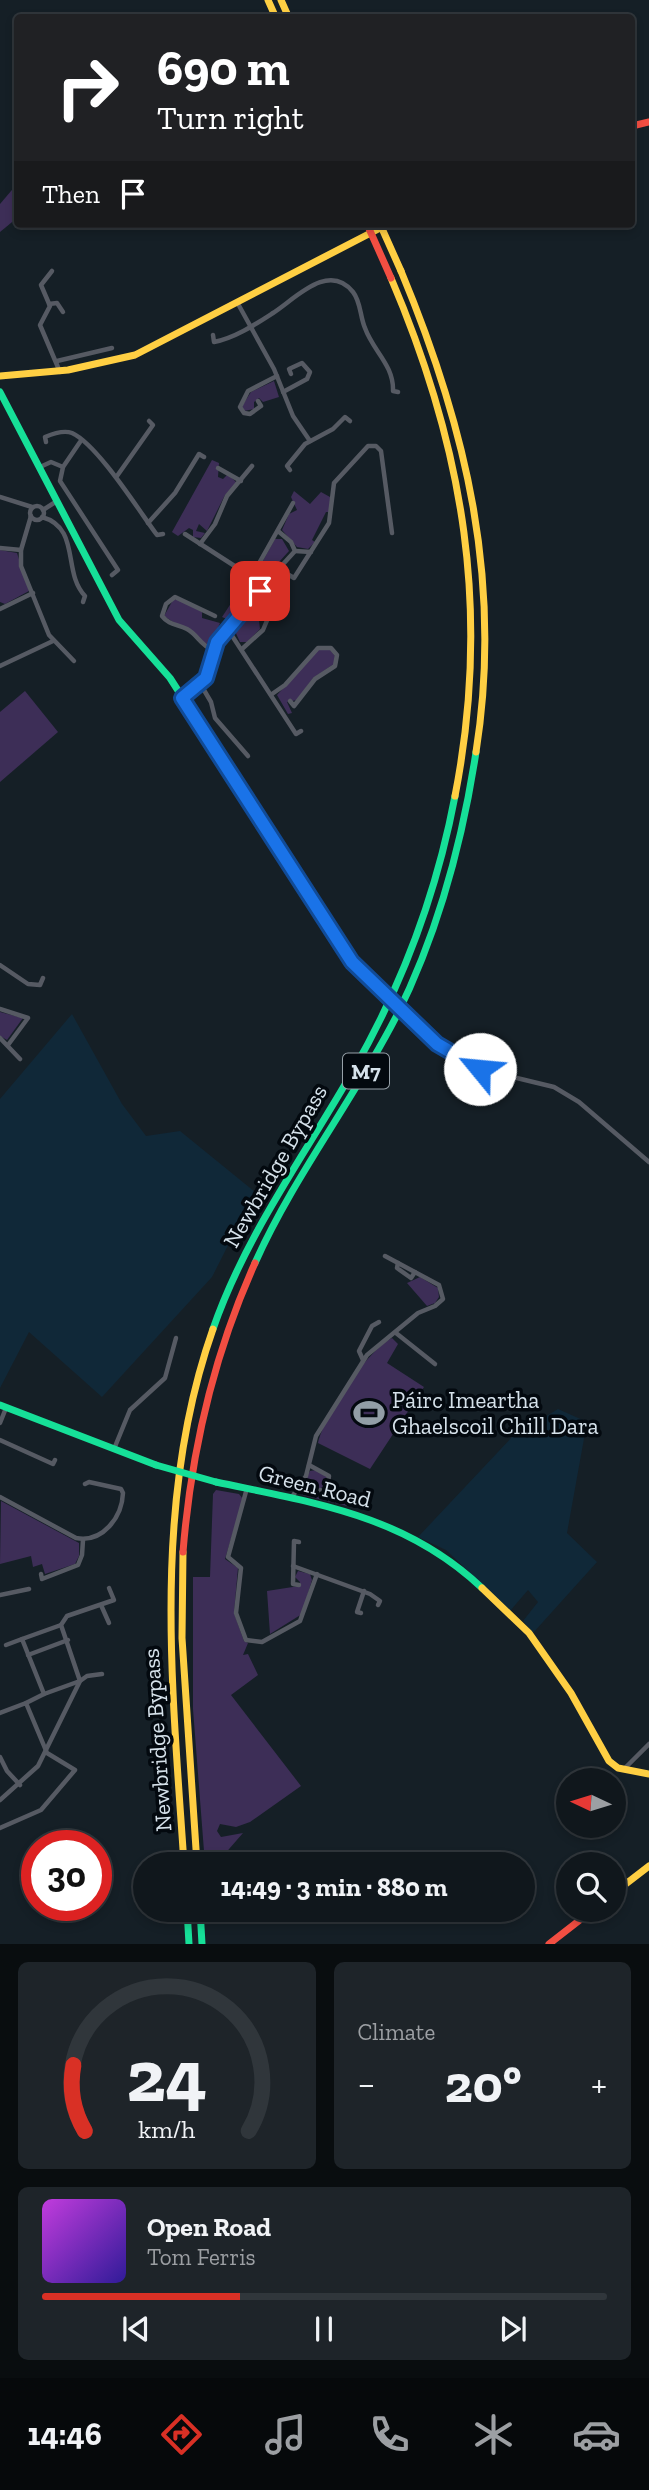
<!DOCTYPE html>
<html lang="en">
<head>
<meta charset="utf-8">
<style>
  body { margin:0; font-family:"Zilla Slab",serif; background:#1e2429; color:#f1f3f6; height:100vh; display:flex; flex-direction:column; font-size:26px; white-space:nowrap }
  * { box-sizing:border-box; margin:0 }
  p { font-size:23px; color:#9c9fa3 }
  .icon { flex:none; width:38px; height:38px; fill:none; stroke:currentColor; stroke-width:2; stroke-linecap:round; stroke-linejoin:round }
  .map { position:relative; height:1944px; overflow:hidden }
  .panel { display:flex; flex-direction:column; gap:18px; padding:18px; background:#090d0f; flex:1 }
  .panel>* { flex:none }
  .banner { position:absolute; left:14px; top:14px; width:621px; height:214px; border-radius:7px; box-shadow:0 4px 10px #0003,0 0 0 2px #30363b; background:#202124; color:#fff; overflow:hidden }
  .needle { width:46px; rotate:274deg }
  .fabs { position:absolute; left:556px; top:1768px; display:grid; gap:14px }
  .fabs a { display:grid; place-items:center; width:70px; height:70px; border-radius:50%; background:#10171c; box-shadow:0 4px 10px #0003,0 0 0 2px #30363b; font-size:35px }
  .speed { position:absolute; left:21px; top:1830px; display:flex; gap:14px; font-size:35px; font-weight:700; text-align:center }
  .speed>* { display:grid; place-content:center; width:91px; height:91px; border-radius:50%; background:#10171c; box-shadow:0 4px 10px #0003,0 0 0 2px #30363b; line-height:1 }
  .speed .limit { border:10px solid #d22; background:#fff; color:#111 }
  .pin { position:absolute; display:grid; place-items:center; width:60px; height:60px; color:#fff; margin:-30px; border-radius:14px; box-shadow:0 4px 10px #0006 }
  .me { position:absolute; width:77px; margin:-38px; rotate:298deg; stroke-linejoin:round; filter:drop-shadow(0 0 5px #0008) }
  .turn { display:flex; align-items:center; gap:24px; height:147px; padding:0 28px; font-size:32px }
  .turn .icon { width:91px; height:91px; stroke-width:2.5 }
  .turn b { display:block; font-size:49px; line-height:60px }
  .then { display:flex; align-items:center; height:66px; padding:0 28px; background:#0003; gap:14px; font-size:26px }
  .big { font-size:52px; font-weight:800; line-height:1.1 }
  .panel .widget { flex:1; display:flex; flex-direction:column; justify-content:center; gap:10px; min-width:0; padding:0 24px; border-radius:10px; background:#1e2429 }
  .panel .dial { align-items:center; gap:0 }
  .dial svg { height:182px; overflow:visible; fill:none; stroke:#30363b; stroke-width:7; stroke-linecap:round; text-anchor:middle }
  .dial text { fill:#f1f3f6; stroke:none }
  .song { display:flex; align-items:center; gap:21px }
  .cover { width:84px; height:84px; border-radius:10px; background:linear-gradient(135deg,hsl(290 70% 55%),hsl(250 70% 35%)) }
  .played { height:7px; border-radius:4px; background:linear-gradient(90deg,#d93025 35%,#30363b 35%) }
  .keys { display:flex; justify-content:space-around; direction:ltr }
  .heat { display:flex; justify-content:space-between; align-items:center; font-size:38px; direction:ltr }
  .panel .tiles { flex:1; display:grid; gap:18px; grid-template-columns:1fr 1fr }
  .widget:last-child { grid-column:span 2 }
  .trip { position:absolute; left:133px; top:1852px; width:402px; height:70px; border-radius:35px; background:#10171c; box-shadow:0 4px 10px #0003,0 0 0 2px #30363b; font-weight:800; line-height:70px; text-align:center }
  .menu { display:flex; height:112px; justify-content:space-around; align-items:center; background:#06090b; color:#9c9fa3 }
  .menu .icon { width:49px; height:49px }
  .menu .on { color:#d93025 }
  .menu b { font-size:32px; color:#f1f3f6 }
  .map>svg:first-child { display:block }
  .built { fill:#102838 }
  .green { fill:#3d2e57 }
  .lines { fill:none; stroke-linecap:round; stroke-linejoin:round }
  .street { stroke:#565a63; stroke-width:4.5 }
  .fast { stroke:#16e098; stroke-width:7 }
  .slow { stroke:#ffcf43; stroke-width:7 }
  .jam { stroke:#f24e42; stroke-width:7 }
  .street-bridge { stroke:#565a63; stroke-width:4.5 }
  .fast-bridge { stroke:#16e098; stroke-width:7 }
  .slow-bridge { stroke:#ffcf43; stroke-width:7 }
  .jam-bridge { stroke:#f24e42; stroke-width:7 }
  .route-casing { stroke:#114b97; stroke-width:18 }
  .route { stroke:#1a73e8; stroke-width:12 }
  .labels { text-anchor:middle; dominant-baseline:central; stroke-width:7; stroke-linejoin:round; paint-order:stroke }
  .shield { fill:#03090f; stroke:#97a1a9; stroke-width:2 }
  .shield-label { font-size:21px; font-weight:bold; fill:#d6e2eb }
  .street-label { font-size:23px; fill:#d6e2eb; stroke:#03090f }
  .poi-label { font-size:23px; fill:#d6e2eb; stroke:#03090f; text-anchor:start }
</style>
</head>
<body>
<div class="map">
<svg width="649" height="1944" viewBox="0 0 649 1944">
  <rect width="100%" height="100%" fill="#151f26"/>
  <g class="built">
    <path d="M72,1014L122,1104L146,1136L180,1131L255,1192L212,1277L102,1397L29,1332L0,1388V1099Z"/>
    <path d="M558,1409L587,1422L567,1533L597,1562L533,1633L523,1621L538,1602L528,1590L510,1611L446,1550L418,1537L512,1437Z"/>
  </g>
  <g class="green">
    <path d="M17,184V218L0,232V204Z"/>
    <path d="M274,381L279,397L263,402L259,398L254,402V409L244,411L242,406L251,392Z"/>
    <path d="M212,460L219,463L218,477L223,479L228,474L237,483L225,495L207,531L199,524L196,531L205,533L201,538L193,537V530L189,528L178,536L172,532Z"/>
    <path d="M294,491L310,504L321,492L330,497V512H326L312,540L315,542L308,549L297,547L282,530L289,514L297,510L291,497Z"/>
    <path d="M275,539H282L289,551L259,584L248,577L255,575Z"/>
    <path d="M0,550L17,553L29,591L5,604L0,602Z"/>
    <path d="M247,579L258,585L229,620L222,617Z"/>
    <path d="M173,600H181L202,612V618L220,623L210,646L164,616Z"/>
    <path d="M257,600L269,609L267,620L259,621L260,629L247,642H240L233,627Z"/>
    <path d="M319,649L330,650L335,656L334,664L313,678L297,700L287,702L292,713L288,714L277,695Z"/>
    <path d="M25,691L58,732L0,782V712Z"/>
    <path d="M0,1012L23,1018L7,1040L0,1036Z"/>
    <path d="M420,1277L438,1288L439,1297L435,1303L427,1306L407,1283Z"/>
    <path d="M392,1338L398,1344L387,1363L424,1387L370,1469L318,1443C326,1412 365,1353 392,1338Z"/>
    <path d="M316,1470L327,1477L326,1488L322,1487L319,1491L332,1498L335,1494L348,1503L347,1506L302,1495L300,1489L310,1471Z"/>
    <path d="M216,1490L239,1494L243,1499L225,1559L238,1568L234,1613L244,1641L248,1643L243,1655L248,1654L258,1675L231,1695L301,1786L250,1822L236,1827L220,1824L217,1831L221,1837L243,1833L216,1864H205L193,1709V1577H210L213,1494Z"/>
    <path d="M1,1501L79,1543V1556L75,1564L45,1574L42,1564L33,1567L31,1556L0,1564Z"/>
    <path d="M298,1571L310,1574L312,1580L302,1614L270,1634L267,1591L299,1586L300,1582L295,1577Z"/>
  </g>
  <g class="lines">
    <g class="street">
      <path d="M52,271L41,285L50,306L40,325L60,372"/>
      <path d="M237,302L274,369L293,416L310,441"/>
      <path d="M49,304L57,303L63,312"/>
      <path d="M213,335L214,342C235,338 256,324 273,313C294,300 328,261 353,292C361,302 360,317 365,328C373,351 394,365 393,391L398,392"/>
      <path d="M57,361L112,348"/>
      <path d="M283,392L307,379L310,372L302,363L289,369L291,374"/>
      <path d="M258,401L261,406L250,414L244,413L240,407L248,391L277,376"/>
      <path d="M46,442L45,437C52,434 64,430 72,433C98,445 139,511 157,535L163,534"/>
      <path d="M80,442L63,467L60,481L118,570L112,575"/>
      <path d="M40,467L51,462L63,467"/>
      <path d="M218,468L241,481"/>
      <path d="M290,470L287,466L305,444L333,429L345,417L350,421"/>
      <path d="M117,476L153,425L149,421"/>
      <path d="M0,497L32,507"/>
      <circle cx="37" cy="513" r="7"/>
      <path d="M43,510L57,501"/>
      <path d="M31,516L21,550V566L49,635L74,661"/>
      <path d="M42,517C81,528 62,572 85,596L83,602"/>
      <path d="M148,523L175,493L199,454L204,457"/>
      <path d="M185,534L247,574H253L293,503"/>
      <path d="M200,544L215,524L227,496L252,466"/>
      <path d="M0,548L21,550"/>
      <path d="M295,551L311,552"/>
      <path d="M289,575L294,578L329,523L334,483L368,446H376L381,451L392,533"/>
      <path d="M0,609L33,593"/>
      <path d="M227,628L296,734L301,731"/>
      <path d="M242,649L263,630L271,611"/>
      <path d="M213,650C200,645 198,635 187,629C177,624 169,625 162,616L166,604L175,597L215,616"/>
      <path d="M0,666L53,641"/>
      <path d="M201,685L211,702L215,718L248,756"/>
      <path d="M272,694L285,685L318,648H331L337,655L335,666L315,679L294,706L290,701"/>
      <path d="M183,698C219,675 202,662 222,635C243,605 271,578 295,551L291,542L278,531"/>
      <path d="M236,781L352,962L381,994"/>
      <path d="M0,965L28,984L40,985L43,978"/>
      <path d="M0,1009L28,1018L8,1045"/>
      <path d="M413,1022L437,1044L480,1069L554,1087L579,1102L649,1162"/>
      <path d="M0,1038L20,1059"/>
      <path d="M398,1263L397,1268L411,1278L415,1272"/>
      <path d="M396,1333L435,1364"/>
      <path d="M363,1360L359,1351L372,1326L379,1322"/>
      <path d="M0,1423L6,1408"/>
      <path d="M0,1440L53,1464L55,1460"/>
      <path d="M114,1449L130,1410L165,1378L176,1338"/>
      <path d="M309,1465L329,1476L326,1493"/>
      <path d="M247,1488L228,1557L241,1568L236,1613L246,1640L262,1642L300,1621L317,1574"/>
      <path d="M320,1490L331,1496"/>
      <path d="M0,1497L76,1538C103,1543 122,1517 123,1493L121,1489L89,1482L85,1484"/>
      <path d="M292,1497L306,1476L316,1436L367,1355L418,1313L435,1306L443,1299L439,1285L385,1256"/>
      <path d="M293,1566L370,1594L380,1601L378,1605"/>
      <path d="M41,1574L42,1579L78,1565L82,1555L83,1540"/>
      <path d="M299,1585L293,1584L294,1541L299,1542"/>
      <path d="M0,1595L29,1589"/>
      <path d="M101,1605L109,1623"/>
      <path d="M361,1613L357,1612L364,1591"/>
      <path d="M22,1639L61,1625"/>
      <path d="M6,1645L22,1639L44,1694L26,1703"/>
      <path d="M28,1655L68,1640"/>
      <path d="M44,1694L80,1681L61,1625L67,1616L114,1600L109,1588"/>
      <path d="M0,1713L26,1703L47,1753L75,1770L41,1810L0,1828"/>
      <path d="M0,1757L7,1771L20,1785"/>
      <path d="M624,1769L649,1744"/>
      <path d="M0,1800L38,1766L80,1681L87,1676L102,1674"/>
    </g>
    <g class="fast">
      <path d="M0,392L119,620L170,678L236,781"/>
      <path d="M255,1263C294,1176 353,1101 396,1017C438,933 462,844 476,752"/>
      <path d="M213,1329C246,1234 305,1155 354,1069C402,985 437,891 455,796"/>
      <path d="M0,1405L156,1465"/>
      <path d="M216,1482C315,1503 405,1515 482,1588"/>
      <path d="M187,1909L189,1944"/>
      <path d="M200,1909L202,1944"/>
    </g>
    <g class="slow">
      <path d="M268,0L276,18"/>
      <path d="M281,0L289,18"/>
      <path d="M401,271C466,427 503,582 476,752"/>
      <path d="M391,278C464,449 491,612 455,796"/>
      <path d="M0,376L68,370L135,355L388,224"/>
      <path d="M183,1552L182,1638L197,1864"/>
      <path d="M482,1588L529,1633L571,1693L609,1761L618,1768L649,1774"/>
      <path d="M184,1864C172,1684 152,1502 213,1329"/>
      <path d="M614,1893L649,1866"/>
    </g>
    <g class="jam">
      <path d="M632,126L649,122"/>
      <path d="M183,1552C191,1452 214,1354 255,1263"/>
      <path d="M549,1944L594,1909"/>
    </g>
    <path class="street-bridge" d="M381,994L413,1022"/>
    <path class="fast-bridge" d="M156,1465L216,1482"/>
    <path class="slow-bridge" d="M380,224L401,271"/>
    <path class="jam-bridge" d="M367,224L391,278"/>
  </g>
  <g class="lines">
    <g class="route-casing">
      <path id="route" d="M260,591L217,642L206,678L182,698L352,962L437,1044L480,1069"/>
    </g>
    <use href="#route" class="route"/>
  </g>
  <defs>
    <g id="stadium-bare" transform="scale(2.415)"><path d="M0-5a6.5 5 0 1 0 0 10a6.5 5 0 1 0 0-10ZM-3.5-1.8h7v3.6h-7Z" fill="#929ea6" stroke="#03090f" stroke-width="2.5" paint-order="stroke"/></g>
  </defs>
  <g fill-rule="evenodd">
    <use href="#stadium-bare" x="369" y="1413"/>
  </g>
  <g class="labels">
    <rect class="shield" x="343" y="1053.5" width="46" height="35" rx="5"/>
    <g class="shield-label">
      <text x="366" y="1071">M7</text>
    </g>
    <g class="street-label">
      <text transform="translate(275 1166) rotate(-60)">Newbridge Bypass</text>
      <text transform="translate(315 1486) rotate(14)">Green Road</text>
      <text transform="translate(157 1740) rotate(-94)">Newbridge Bypass</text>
    </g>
    <g class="poi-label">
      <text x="392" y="1400">Páirc Imeartha<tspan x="392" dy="26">Ghaelscoil Chill Dara</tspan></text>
    </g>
  </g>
</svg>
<div class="fabs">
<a><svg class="needle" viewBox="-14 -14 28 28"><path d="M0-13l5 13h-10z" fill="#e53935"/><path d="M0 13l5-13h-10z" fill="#9c9fa3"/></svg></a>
<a><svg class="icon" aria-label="search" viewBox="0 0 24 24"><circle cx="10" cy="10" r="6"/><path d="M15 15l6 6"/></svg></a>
</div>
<div class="speed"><div class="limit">30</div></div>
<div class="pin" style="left:260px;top:591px;background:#d93025"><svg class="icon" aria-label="arrive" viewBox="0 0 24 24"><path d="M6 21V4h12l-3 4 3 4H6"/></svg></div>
<svg class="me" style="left:480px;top:1069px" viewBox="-20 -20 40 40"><circle r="19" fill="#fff"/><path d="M0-13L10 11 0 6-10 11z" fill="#1a73e8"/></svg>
<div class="trip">14:49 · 3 min · 880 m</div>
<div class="banner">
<div class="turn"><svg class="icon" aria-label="right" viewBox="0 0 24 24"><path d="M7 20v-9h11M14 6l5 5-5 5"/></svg><div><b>690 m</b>Turn right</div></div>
<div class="then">Then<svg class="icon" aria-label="arrive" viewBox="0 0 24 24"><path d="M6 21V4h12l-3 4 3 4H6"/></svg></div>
</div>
</div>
<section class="panel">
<div class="tiles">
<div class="widget dial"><svg viewBox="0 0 100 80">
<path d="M14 69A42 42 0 1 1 86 69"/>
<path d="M14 69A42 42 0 0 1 9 40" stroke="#d93025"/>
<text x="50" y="56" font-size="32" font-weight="700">24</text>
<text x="50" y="72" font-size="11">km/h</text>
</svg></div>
<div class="widget"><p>Climate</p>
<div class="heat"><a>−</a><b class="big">20°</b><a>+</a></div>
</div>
<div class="widget">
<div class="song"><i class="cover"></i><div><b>Open Road</b><p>Tom Ferris</p></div></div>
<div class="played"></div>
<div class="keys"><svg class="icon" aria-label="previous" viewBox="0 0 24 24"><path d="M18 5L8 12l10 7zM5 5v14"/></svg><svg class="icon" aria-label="pause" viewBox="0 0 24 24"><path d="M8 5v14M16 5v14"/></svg><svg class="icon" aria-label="next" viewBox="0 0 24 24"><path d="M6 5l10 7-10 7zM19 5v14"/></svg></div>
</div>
</div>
</section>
<nav class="menu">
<b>14:46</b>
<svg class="icon on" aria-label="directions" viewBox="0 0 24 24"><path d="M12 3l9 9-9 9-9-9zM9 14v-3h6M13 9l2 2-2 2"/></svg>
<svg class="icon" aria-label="music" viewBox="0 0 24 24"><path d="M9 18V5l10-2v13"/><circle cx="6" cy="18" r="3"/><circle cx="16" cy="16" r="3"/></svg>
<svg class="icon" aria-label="phone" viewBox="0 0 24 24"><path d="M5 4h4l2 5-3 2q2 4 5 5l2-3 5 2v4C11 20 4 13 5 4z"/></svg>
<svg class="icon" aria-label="climate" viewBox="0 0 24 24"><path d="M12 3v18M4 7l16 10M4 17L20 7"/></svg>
<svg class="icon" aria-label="car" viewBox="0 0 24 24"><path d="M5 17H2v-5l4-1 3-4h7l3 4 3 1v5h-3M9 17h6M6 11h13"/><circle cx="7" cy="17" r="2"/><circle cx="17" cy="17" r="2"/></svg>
</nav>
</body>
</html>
